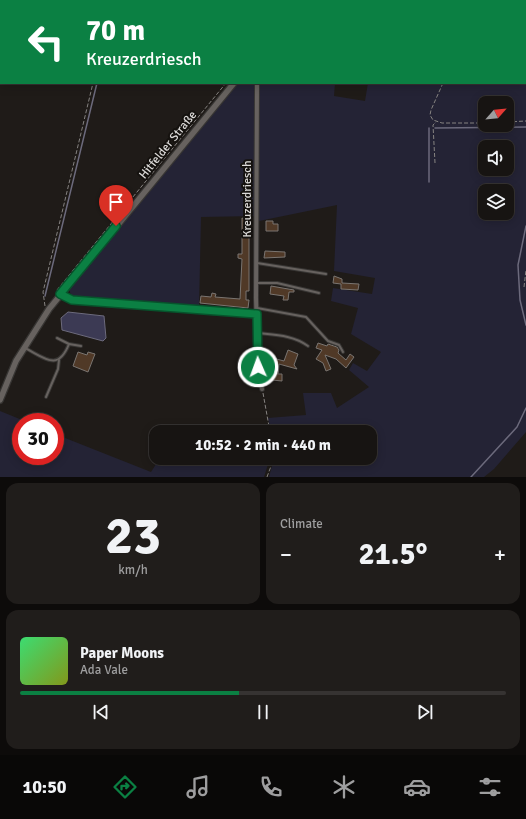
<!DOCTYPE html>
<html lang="en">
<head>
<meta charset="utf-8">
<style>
  body { margin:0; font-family:Signika,sans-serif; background:#201d1b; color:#f1f3f6; height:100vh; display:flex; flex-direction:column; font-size:15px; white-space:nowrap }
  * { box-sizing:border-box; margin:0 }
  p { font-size:13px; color:#9e9e9f }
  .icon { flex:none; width:22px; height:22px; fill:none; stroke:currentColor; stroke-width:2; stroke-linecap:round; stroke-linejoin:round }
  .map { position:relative; height:477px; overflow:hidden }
  .side { display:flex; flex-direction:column; gap:6px; padding:6px; background:#0d0b0a; flex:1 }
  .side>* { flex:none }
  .hud { position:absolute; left:0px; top:0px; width:526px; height:84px; box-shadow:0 2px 10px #0003,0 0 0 1px #363332; background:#0b8043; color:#fff; overflow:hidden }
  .needle { width:26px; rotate:63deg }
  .fabs { position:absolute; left:478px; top:96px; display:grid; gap:8px }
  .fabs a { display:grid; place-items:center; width:36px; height:36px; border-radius:8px; background:#171412; box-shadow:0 2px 10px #0003,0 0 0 1px #363332; font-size:20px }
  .speed { position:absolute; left:12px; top:413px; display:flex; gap:8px; font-size:20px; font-weight:700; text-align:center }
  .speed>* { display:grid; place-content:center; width:52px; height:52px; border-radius:50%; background:#171412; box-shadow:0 2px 10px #0003,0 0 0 1px #363332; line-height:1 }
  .speed .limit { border:6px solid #d22; background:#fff; color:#111 }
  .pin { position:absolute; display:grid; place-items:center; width:34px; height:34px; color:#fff; margin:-41px -17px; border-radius:50% 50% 50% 0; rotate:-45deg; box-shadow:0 0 4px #0007 }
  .pin .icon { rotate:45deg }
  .me { position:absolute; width:44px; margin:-22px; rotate:358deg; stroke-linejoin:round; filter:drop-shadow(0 0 3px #0008) }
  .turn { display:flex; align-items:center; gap:14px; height:84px; padding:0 20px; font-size:18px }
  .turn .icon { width:52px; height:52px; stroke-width:2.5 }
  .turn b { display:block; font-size:28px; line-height:34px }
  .big { font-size:30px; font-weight:700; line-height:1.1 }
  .side .widget { flex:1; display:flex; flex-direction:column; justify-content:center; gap:6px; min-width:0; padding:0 14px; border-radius:12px; background:#201d1b }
  .side .dial { align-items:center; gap:0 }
  .dial b { font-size:52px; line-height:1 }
  .song { display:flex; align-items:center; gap:12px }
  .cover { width:48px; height:48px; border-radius:6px; background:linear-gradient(135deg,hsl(140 70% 55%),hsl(70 70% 35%)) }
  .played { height:4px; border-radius:2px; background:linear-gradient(90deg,#0b8043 45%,#363332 45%) }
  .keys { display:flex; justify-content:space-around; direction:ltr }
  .heat { display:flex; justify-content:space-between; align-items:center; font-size:22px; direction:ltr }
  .side .tiles { flex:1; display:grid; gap:6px; grid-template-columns:1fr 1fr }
  .widget:last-child { grid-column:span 2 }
  .trip { position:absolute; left:149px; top:425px; width:228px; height:40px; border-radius:12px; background:#171412; box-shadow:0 2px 10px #0003,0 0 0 1px #363332; font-weight:700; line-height:40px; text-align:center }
  .menu { display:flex; height:64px; justify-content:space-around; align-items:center; background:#090807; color:#9e9e9f }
  .menu .icon { width:28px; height:28px }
  .menu .on { color:#0b8043 }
  .menu b { font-size:18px; color:#f1f3f6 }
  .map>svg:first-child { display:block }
  .green { fill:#242335; fill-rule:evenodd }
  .water { fill:#3c3a54; stroke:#6c6a7c }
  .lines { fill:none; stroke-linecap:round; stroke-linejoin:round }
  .stream { stroke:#6c6a7c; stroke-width:1.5 }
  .building { fill:#503927; stroke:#7a7571 }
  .lane-casing { stroke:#373533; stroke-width:4 }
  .street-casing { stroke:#373533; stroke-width:6 }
  .secondary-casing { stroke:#373533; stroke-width:8 }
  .path { stroke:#868381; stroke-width:1; stroke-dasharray:4 2; stroke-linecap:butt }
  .lane { stroke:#67625f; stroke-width:2 }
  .street { stroke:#67625f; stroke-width:4 }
  .secondary { stroke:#67625f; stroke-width:5.5 }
  .route-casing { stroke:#07532c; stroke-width:10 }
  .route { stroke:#0b8043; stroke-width:7 }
  .labels { text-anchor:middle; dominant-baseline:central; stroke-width:4; stroke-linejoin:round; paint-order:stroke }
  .street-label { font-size:12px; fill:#dcdad8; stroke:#15120f }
</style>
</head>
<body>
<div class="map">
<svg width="526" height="477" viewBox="0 0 526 477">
  <rect width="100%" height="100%" fill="#1f1b18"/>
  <g class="green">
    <path d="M524,0H526V432L494,469L484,477H269L274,458H370V432H271L268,418L306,415L303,393H331L337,408L369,387L349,370L353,363L367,371L381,352L351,334L358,308L331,301L333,288L372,294L375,278L334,271L337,205L259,221V83H335L334,96L365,101L368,83H525ZM485,103H507V125H485ZM485,147H507V169H485ZM485,191H507V213H485Z"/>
    <path d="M238,83H255V216L201,217L199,308L72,298L69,289Z"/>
    <path d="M0,411L27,422H21V456H55V434L151,472L160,458H270L264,477H0Z"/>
  </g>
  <path class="water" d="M68,312L104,316L106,338L103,341L62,330L61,318Z"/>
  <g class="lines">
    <g class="stream">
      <path d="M105,1V0"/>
      <path d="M429,128V182"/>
      <path d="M435,128L526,127"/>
      <path d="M526,226L518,265L520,300L526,325"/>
      <path d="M45,296L97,83"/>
      <path d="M471,477L517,427L526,408"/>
    </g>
  </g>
  <g class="building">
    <path d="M242,218L249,221V291H246V300H249L248,308L200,303L201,296L211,297L212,293L216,294L215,297L240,299L242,259L238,258V254H242Z"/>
    <path d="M266,221H273V224H278V231H266Z"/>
    <path d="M265,251L285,252V257L264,258Z"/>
    <path d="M334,276L342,279V283L359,284L358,290L341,289V284L333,283Z"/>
    <path d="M271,286L294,290V292H289L288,300H283L284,296L270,294Z"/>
    <path d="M318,343L327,346L328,344L337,347L339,350L338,353L346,360L350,354L354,357L346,368L336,359L325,355L331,369L326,371L323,363L316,359L322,350L316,348Z"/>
    <path d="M288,350L298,354L294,365L297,369L279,364L278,374H282V381L272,380L273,375H265L269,357L284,361Z"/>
    <path d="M78,352L87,355L88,352L95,354L88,372L73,366Z"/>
  </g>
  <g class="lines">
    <g class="lane-casing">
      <g id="lane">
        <path d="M127,0L130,1"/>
        <path d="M257,263L326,274"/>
        <path d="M257,283H277L319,293"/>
        <path d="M257,308L306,317L328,341L339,345L343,352"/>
        <path d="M257,333C275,335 293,335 308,346"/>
        <path d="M57,338L69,344"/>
        <path d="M25,348C45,358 58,372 69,344L81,346"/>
        <path d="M46,397L58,369L59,360"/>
      </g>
    </g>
    <g class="street-casing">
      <g id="street">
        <path d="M257,83L256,298L258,367L262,389"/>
        <path d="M60,294L71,300L257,314"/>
      </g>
    </g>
    <g class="secondary-casing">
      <g id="secondary">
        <path d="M276,1V0"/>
        <path d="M0,400L16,361L49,309L234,83"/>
      </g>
    </g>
    <g class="path">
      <path d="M471,0V1"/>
      <path d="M101,1V0"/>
      <path d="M264,1V0"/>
      <path d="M443,83L431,110L430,115L433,120L442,123H485"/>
      <path d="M507,122L526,121"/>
      <path d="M184,124L189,127"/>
      <path d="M435,163L433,125L436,122"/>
      <path d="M524,287L526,270"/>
      <path d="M57,290L226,83"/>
      <path d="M45,306L43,292L93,83"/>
      <path d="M263,393L270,432"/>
      <path d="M267,477L274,458"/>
    </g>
    <use href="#lane" class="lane"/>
    <use href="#street" class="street"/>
    <use href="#secondary" class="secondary"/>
  </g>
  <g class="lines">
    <g class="route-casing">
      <path id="route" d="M116,226L60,294L72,300L257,314L258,367"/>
    </g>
    <use href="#route" class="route"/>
  </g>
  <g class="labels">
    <g class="street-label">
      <text transform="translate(168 145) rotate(-51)">Hitfelder Straße</text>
      <text transform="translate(247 199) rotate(-90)">Kreuzerdriesch</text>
    </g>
  </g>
</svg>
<div class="fabs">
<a><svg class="needle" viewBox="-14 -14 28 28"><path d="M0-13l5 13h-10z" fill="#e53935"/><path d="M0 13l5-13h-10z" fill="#9e9e9f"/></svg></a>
<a><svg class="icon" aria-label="sound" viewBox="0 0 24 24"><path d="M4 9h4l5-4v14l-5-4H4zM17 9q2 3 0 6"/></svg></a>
<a><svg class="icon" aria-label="layers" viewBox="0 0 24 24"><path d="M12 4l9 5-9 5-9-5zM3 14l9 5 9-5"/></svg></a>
</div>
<div class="speed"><div class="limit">30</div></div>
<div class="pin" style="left:116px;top:226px;background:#d93025"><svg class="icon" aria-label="arrive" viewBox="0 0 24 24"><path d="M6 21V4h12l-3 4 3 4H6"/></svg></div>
<svg class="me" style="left:258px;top:367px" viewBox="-20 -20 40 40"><circle r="17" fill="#0b8043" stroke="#fff" stroke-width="3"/><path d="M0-11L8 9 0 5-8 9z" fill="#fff"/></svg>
<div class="trip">10:52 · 2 min · 440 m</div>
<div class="hud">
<div class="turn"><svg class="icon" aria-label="left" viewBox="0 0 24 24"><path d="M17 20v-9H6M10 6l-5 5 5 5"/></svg><div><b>70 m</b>Kreuzerdriesch</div></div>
</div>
</div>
<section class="side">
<div class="tiles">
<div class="widget dial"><b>23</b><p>km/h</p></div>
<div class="widget"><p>Climate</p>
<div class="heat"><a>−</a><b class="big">21.5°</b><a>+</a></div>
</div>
<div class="widget">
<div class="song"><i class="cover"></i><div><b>Paper Moons</b><p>Ada Vale</p></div></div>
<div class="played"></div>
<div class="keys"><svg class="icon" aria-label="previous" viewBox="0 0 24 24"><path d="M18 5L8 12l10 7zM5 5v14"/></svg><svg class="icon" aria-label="pause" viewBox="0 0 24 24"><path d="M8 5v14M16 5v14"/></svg><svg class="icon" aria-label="next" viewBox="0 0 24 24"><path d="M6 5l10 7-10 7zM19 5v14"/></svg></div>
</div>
</div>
</section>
<nav class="menu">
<b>10:50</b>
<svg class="icon on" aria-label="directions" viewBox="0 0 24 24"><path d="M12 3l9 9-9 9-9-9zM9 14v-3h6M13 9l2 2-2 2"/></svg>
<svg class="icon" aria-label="music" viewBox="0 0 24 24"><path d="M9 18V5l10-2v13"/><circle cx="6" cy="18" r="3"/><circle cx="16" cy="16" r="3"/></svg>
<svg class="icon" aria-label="phone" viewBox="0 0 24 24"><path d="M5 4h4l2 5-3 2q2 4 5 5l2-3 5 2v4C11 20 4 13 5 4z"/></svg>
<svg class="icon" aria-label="climate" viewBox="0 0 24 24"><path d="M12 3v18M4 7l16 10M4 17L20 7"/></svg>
<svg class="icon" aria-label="car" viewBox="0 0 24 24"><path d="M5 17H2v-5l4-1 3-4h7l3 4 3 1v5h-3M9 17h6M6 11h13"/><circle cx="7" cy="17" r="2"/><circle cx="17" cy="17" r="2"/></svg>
<svg class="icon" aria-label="filters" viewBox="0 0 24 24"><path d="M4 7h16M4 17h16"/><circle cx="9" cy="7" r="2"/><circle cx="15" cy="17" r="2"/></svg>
</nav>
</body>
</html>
